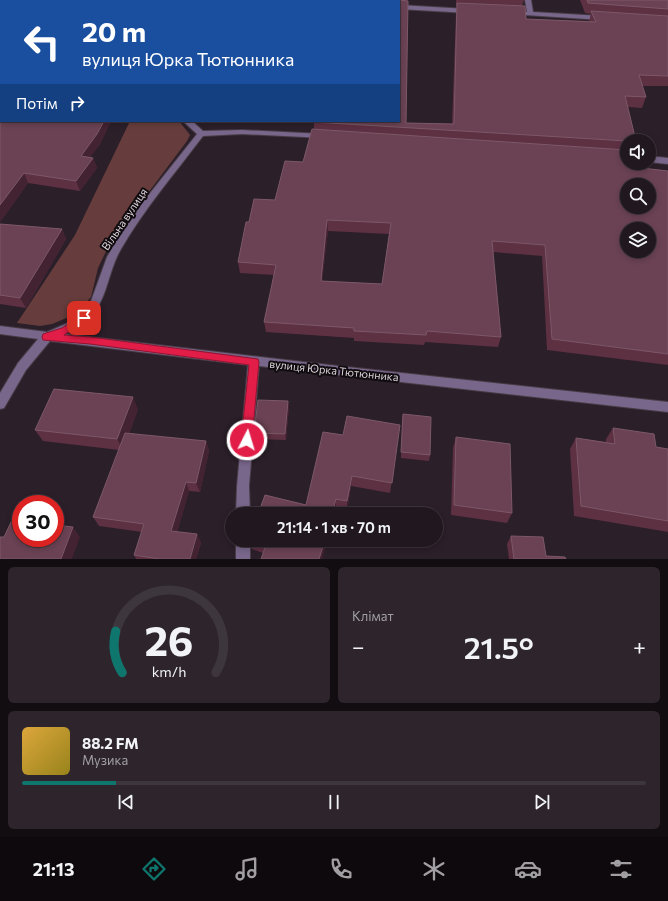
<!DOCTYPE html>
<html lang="uk">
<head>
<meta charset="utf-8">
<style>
  body { margin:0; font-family:Commissioner,sans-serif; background:#2d242c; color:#f1f3f6; height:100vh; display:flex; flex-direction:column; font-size:15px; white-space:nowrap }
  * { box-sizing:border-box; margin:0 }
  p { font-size:13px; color:#a29fa4 }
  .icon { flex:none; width:22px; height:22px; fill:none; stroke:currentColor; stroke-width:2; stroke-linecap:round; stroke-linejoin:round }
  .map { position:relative; height:559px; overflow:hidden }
  .drawer { display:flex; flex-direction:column; gap:8px; padding:8px; background:#120d11; flex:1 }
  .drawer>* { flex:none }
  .hud { position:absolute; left:0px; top:0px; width:400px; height:122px; box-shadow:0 2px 6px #0003,0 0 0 1px #3d363d; background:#1a4fa0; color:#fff; overflow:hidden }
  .controls { position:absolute; left:620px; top:134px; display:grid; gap:8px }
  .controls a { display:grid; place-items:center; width:36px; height:36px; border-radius:50%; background:#20171f; box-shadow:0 2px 6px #0003,0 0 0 1px #3d363d; font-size:20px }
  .speed { position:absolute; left:12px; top:495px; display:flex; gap:8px; font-size:20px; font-weight:700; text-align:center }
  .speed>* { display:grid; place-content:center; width:52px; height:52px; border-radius:50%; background:#20171f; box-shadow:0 2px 6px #0003,0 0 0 1px #3d363d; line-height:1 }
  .speed .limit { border:6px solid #d22; background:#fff; color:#111 }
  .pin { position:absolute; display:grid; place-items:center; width:34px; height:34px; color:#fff; margin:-17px; border-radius:8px; box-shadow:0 2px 6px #0006 }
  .me { position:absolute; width:44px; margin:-22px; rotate:5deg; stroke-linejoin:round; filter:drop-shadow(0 0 3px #0008) }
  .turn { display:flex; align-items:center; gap:14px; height:84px; padding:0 16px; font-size:18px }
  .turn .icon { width:52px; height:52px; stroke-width:2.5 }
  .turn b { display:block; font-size:28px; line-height:34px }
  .then { display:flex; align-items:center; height:38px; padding:0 16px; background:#0003; gap:8px; font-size:15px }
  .big { font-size:30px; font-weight:600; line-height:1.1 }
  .drawer .widget { flex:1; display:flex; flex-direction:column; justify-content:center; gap:6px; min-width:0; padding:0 14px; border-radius:6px; background:#2d242c }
  .drawer .dial { align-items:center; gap:0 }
  .dial svg { height:104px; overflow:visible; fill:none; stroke:#3d363d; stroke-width:7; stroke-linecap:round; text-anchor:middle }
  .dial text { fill:#f1f3f6; stroke:none }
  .song { display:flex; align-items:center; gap:12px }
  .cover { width:48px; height:48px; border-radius:6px; background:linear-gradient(135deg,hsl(40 70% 55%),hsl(50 70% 35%)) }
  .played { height:4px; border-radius:2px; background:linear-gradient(90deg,#0f766e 15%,#3d363d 15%) }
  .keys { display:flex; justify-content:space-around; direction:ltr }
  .heat { display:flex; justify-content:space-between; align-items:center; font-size:22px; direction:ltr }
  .drawer .tiles { flex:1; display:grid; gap:8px; grid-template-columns:1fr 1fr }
  .widget:last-child { grid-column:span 2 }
  .trip { position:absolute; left:225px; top:507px; width:218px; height:40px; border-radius:20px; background:#20171f; box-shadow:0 2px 6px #0003,0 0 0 1px #3d363d; font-weight:600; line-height:40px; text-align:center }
  .tab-bar { display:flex; height:64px; justify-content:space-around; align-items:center; background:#0d090c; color:#a29fa4 }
  .tab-bar .icon { width:28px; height:28px }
  .tab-bar .current { color:#0f766e }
  .tab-bar b { font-size:18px; color:#f1f3f6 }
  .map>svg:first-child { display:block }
  .green { fill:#663d3c }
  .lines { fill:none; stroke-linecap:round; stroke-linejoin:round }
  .minor-casing { stroke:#473c45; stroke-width:2 }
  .minor { fill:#78668b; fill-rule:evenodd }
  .wall { fill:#5d3042; fill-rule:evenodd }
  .shaded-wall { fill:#432231 }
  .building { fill:#6a4253; stroke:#7c5868; fill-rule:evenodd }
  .route { fill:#e11d48; stroke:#92132f }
  .labels { text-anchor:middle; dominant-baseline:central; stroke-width:4; stroke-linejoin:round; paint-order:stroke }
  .street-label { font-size:11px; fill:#dbd3d9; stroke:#100b0f }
</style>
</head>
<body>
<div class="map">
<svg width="668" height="559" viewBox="0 0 668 559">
  <rect width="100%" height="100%" fill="#2b1f29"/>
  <path class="green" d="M130,121H179L190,135L187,141L109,245L98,268L91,297L76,314L52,324L40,326L17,323L75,235Z"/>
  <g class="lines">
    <g class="minor-casing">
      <g id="minor">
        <path d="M525,0H531L533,12L602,16L605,18L602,20L510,14V12L512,11L527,12Z"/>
        <path d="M399,5L468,9L471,11L468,13L399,9Z"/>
        <path d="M183,121H192L203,131L242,130L324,134L328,136L324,138L242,134L203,136C175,173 144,209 121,249C109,269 108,294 94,313C86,324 76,329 64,334L338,366L668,402V412L259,366L249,486L250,514H236L237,486L248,365L50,341L26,370L4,408L0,409V393L18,363L38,339L0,334V326L47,332L68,323L81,314L91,301L107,257L122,231L143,202L197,134Z"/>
        <path d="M649,156L668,158V164L649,162Z"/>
        <rect x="236" y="540" width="14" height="19"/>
      </g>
    </g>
    <use href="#minor" class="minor"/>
  </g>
  <g class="wall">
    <path d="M236,0H407L406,123L452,124L456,13L457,6H456V0H524L522,6L526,19L589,21L591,14L585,13L580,0H668V86H642L646,97L642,108L628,107L627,141V163L642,168L668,171V365L547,350L542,256L493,252L501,337L498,347L425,342L424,345L354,341V338L266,332L264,322L274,275L240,273L238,262L249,222L275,200L303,162L314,129V121H399ZM328,231L389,234L382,284L322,281Z"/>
    <path d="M1,121H111L100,144L90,157L93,158L97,168L80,191L28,183L0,222Z"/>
    <path d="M0,224L62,229L66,239L26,308L0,304Z"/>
    <path d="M288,401L289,407L286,440L256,439L254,433Z"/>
    <path d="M138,409L129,434L206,441L209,451L200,492L189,491L177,532L197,534L201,543L196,559H136L134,555L142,532L99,526L93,517L119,450L43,441L35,430Z"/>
    <path d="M403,414L430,455L429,461L401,458L402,420Z"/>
    <path d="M400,425L390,493L351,486L347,511L306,505L343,435Z"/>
    <path d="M613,428L656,447L668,449V532L574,516L570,449L576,438L606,442V439Z"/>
    <path d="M456,437L512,513L507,523L451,515L453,448Z"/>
    <path d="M511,536L546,556L566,559H509L507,544Z"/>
    <path d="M249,540H328L263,553L252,549Z"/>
  </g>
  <g class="shaded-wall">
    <path d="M94,0H103L104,1H93Z"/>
    <path d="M104,121H111L100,144L84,166L81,156Z"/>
    <path d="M93,158L97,168L80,191L76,181Z"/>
    <path d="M24,173L28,183L0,222V205Z"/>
    <path d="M327,220L328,231L321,292V281Z"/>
    <path d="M62,229L66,239L26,308L20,298Z"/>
    <path d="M133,397L138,409L123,450L117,439Z"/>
    <path d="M288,401L289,407L286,440L285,434Z"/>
    <path d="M206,441L209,451L200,492L196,483Z"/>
    <path d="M352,476L351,486L347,511V501Z"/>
    <path d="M186,482L189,491L175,539L171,531Z"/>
    <path d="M336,499V509L335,514H332Z"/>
    <path d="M73,527L80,537L72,559H61Z"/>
    <path d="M197,534L201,543L196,559H190Z"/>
    <path d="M325,540H328L322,559H319Z"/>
  </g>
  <g class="building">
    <path d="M3,0H94L93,1H2Z"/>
    <path d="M236,0H399L408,1L406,123L454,124L457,3L525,6L526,19L596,22L591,11L668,16V76L639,75L646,97L625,96L636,141H627L313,122L314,121H399V1H236Z"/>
    <path d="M587,0H668V9L588,3Z"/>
    <path d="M1,2V121H104L97,134L81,156L93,158L76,181L24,173L0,205V3Z"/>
    <path d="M312,129L627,150V163H641L642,168L668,171V354L552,339L545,245L492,241L501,337L427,331L426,335L354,331V328L264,322L276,265L238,262L246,222H249L254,199L275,200L285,161L303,162ZM627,185H649V207H627ZM327,220L391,223L382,284L321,281ZM627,229H649V251H627Z"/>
    <path d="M0,224L62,229L20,298L0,295Z"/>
    <path d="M54,389L133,397L117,439L35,430Z"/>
    <path d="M258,400L288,401L285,434L254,433Z"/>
    <path d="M403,414L431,417L430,455L401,452Z"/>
    <path d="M347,416L400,425L392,483L352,476L347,501L336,499L332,514H258L265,495L306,505L323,432L343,435Z"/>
    <path d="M613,428L654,434L656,447L668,449V521L581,506L576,438L615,444Z"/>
    <path d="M125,433L206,441L196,483L186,482L171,531L197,534L190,559H159L134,555L144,524L93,517Z"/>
    <path d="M456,437L510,444L512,513L454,505Z"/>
    <path d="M12,520L21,521V538H55V525L73,527L61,559H0V537H4Z"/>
    <path d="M511,536L543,537L546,556L565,557L566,559H514Z"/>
    <path d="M251,540H325L319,559H261L266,545Z"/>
  </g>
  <path class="route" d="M84,314L87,315L89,318L87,320L64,335L90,337L258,359L259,362L252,440L251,443L247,445L243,443L241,440L249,365L90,344L43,340L42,337L43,334L62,328Z"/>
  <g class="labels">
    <g class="street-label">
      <text transform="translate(124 219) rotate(-56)">Вільна вулиця</text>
      <text transform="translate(334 370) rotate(6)">вулиця Юрка Тютюнника</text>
    </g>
  </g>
</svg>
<div class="controls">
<a><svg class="icon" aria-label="sound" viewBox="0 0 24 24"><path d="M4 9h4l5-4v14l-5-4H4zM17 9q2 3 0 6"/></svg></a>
<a><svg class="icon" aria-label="search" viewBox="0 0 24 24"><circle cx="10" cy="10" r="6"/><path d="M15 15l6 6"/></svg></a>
<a><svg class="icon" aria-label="layers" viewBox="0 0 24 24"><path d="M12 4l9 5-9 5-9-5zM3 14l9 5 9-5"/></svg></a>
</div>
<div class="speed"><div class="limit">30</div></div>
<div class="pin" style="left:84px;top:318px;background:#d93025"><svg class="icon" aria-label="arrive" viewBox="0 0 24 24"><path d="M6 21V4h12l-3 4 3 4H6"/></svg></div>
<svg class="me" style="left:247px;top:440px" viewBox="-20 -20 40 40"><circle r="17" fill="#e11d48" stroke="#fff" stroke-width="3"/><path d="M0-11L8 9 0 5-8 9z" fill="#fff"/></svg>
<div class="trip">21:14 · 1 хв · 70 m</div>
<div class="hud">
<div class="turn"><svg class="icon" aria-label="left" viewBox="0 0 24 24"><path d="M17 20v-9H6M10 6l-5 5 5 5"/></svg><div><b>20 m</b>вулиця Юрка Тютюнника</div></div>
<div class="then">Потім<svg class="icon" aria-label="right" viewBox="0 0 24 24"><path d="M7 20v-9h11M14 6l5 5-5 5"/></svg></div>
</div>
</div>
<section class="drawer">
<div class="tiles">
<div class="widget dial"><svg viewBox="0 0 100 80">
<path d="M14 69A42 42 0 1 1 86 69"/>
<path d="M14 69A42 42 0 0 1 9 37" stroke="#0f766e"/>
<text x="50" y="56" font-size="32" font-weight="700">26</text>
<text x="50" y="72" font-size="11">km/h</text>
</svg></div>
<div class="widget"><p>Клімат</p>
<div class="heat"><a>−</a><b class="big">21.5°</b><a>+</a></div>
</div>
<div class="widget">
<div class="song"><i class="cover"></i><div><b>88.2 FM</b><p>Музика</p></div></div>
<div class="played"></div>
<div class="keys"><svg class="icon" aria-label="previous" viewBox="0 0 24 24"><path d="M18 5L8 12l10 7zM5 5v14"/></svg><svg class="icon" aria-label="pause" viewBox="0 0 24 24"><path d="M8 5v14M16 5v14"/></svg><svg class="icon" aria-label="next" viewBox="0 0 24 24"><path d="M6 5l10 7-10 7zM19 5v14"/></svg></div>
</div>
</div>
</section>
<nav class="tab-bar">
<b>21:13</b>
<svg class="icon current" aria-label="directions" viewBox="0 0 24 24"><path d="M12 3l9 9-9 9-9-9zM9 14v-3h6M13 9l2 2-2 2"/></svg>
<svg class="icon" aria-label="music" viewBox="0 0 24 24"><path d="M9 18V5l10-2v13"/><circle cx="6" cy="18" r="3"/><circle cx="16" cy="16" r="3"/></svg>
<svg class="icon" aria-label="phone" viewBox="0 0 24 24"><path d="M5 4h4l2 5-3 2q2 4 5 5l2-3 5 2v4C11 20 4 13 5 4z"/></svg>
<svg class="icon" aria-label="climate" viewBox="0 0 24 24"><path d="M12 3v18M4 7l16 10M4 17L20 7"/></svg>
<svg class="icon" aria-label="car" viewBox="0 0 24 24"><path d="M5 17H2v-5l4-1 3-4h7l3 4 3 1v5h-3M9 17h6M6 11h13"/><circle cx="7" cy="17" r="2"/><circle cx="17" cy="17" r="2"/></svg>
<svg class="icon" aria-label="filters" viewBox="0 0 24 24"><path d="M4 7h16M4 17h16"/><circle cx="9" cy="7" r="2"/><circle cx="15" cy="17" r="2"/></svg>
</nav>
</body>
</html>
